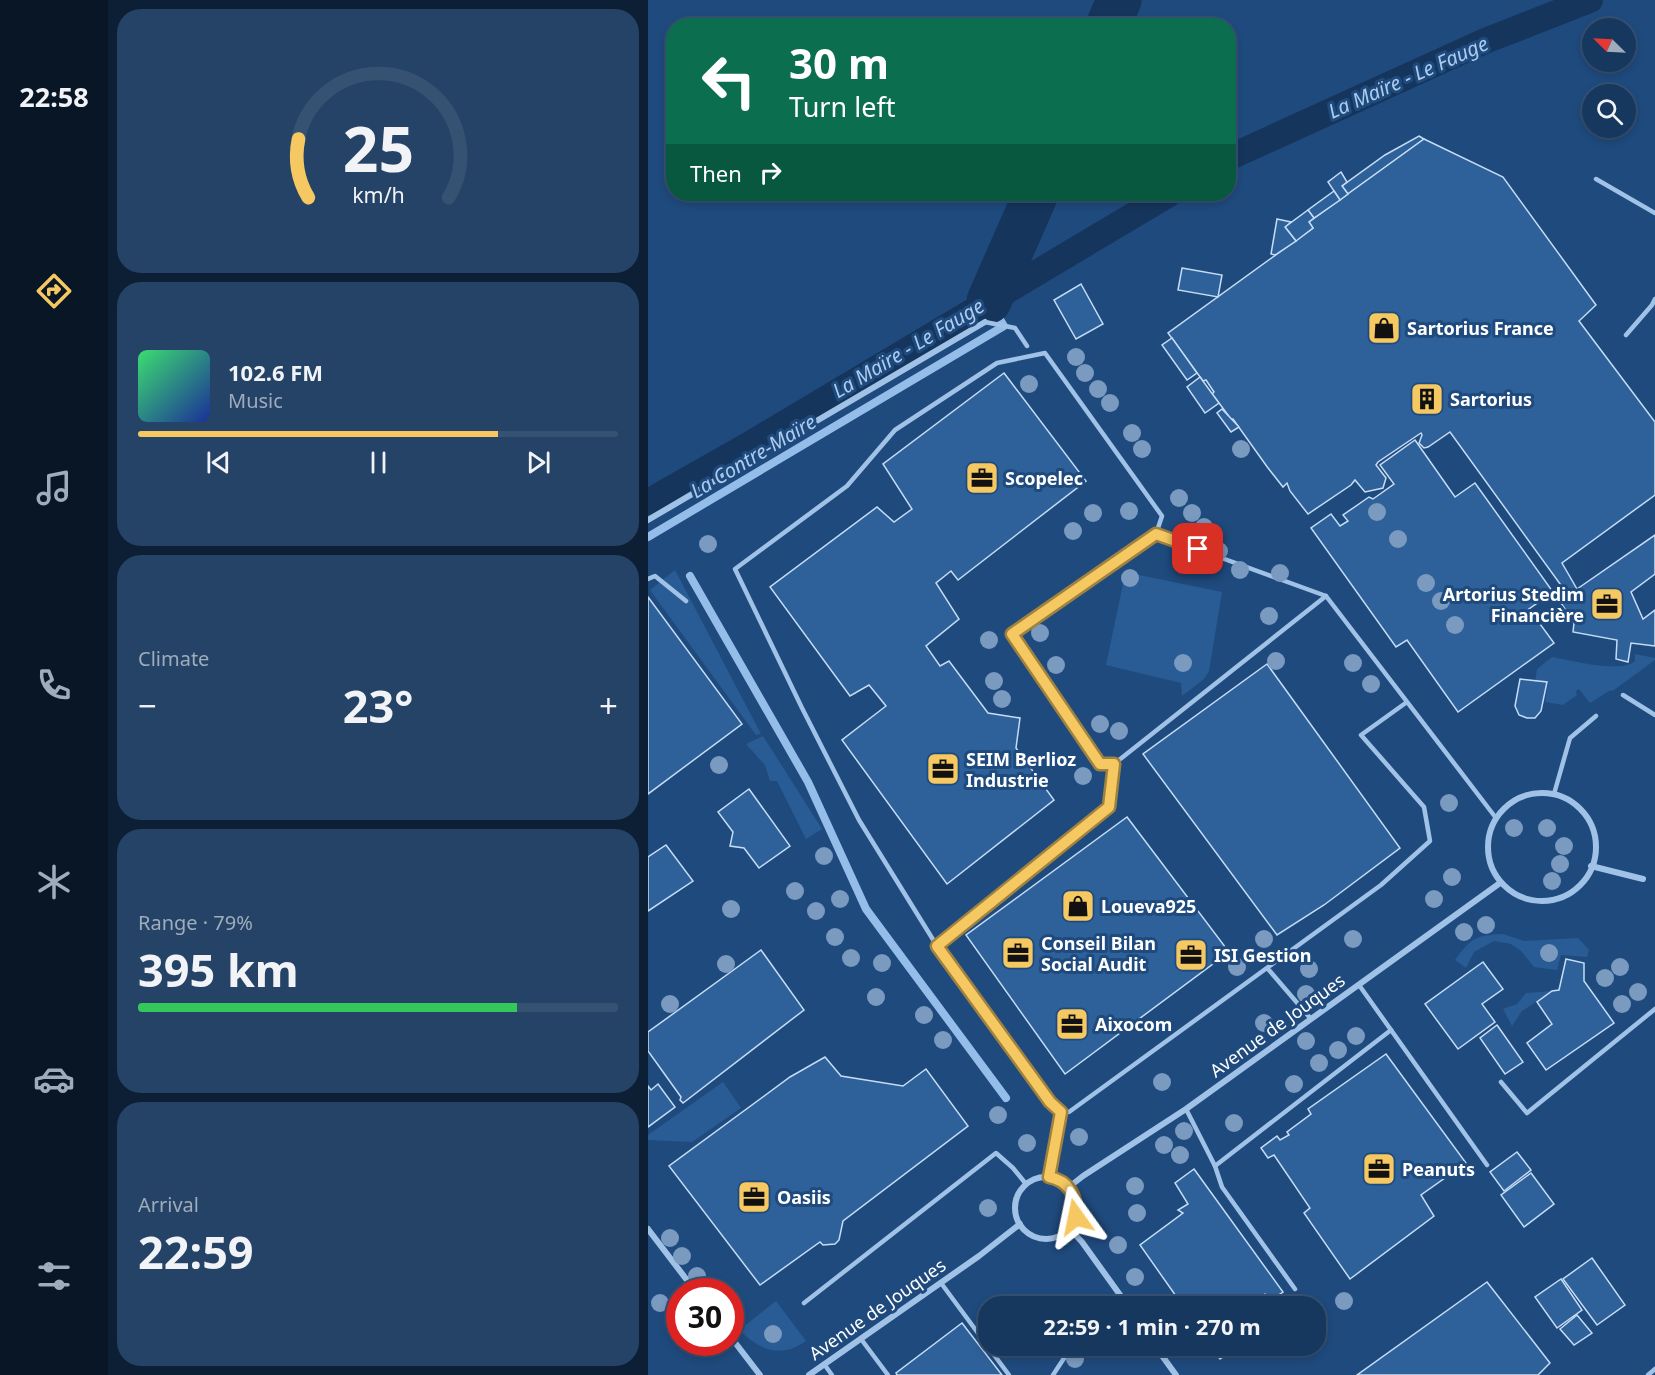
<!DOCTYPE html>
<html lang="en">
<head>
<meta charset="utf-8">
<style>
  body { margin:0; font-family:"Noto Sans",sans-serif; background:#244367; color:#f1f3f6; height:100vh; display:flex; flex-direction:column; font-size:22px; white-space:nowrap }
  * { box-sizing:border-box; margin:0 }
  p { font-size:20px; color:#9eacbc }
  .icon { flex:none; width:33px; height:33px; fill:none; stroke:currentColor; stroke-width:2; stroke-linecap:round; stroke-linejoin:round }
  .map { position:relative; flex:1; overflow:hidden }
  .drawer { display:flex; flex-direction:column; gap:9px; padding:9px; background:#0d1f34; width:540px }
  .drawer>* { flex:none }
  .top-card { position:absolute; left:18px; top:18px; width:570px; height:183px; border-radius:24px; box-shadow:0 3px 9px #0003,0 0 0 2px #365273; background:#0b6e4f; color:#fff; overflow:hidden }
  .needle { width:39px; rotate:294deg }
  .tools { position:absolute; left:934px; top:18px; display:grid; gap:12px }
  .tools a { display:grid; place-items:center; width:54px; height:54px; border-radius:50%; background:#17385e; box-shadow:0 3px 9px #0003,0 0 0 2px #365273; font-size:30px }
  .speed { position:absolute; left:18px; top:1278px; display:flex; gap:12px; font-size:30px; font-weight:700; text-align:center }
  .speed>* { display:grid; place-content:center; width:78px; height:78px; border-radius:50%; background:#17385e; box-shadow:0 3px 9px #0003,0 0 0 2px #365273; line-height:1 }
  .speed .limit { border:9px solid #d22; background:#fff; color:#111 }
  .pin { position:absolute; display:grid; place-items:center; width:51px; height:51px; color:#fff; margin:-26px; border-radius:12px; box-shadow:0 3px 9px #0006 }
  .me { position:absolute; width:66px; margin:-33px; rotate:348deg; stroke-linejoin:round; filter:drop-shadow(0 0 4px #0008) }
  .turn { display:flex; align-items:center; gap:21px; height:126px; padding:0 24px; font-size:27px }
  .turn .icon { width:78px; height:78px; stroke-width:2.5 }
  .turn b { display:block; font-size:42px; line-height:51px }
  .then { display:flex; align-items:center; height:57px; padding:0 24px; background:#0003; gap:12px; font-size:22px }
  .big { font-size:45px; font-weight:700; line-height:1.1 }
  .drawer .card { flex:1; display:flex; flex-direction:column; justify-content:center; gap:9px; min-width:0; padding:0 21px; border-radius:24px; background:#244367 }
  .drawer .dial { align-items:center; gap:0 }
  .dial svg { height:156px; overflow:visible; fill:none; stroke:#365273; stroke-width:7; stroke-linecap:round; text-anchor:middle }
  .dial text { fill:#f1f3f6; stroke:none }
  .song { display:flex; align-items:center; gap:18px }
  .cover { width:72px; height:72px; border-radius:9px; background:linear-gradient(135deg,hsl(140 70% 55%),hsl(230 70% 35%)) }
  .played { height:6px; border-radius:3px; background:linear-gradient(90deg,#f5c861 75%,#365273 75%) }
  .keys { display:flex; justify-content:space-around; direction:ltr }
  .heat { display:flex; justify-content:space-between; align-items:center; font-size:33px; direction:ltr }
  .charge { height:9px; border-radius:4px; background:linear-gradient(90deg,#34c759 79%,#365273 0) }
  .trip { position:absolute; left:330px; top:1296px; width:348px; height:60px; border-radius:24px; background:#17385e; box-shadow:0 3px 9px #0003,0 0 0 2px #365273; font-weight:700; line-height:60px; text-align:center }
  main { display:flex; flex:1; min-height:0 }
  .tabs { display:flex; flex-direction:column; width:108px; justify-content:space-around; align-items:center; background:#091626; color:#9eacbc }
  .tabs .icon { width:42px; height:42px }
  .tabs .selected { color:#f5c861 }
  .tabs b { font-size:27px; color:#f1f3f6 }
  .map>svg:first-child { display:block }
  .green { fill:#295c95 }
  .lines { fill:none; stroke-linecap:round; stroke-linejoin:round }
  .stream { stroke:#95bde9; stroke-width:8 }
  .canal { stroke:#15355c; stroke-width:26 }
  .river { stroke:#15355c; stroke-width:45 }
  .building { fill:#2e619a; stroke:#c5dcf5; stroke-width:1.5 }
  .lane { stroke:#a1c2e7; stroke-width:4.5 }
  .street { stroke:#a1c2e7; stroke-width:6 }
  .tree { fill:#7a9abf }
  .route-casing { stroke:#9f823f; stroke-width:15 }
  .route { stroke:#f5c861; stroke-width:10 }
  .labels { text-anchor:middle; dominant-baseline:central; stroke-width:6; stroke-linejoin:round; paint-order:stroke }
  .poi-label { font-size:18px; font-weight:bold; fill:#fff; stroke:#1f4a7d; text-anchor:start }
  .street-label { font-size:18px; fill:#fff; stroke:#1f4a7d }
  .water-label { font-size:20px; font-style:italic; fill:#adccef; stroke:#1f4a7d }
</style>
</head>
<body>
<main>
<nav class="tabs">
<b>22:58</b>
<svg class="icon selected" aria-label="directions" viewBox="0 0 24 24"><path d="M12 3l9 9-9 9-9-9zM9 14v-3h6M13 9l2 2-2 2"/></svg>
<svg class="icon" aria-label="music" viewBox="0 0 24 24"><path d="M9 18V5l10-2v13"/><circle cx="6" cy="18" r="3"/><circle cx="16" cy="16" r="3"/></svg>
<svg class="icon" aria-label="phone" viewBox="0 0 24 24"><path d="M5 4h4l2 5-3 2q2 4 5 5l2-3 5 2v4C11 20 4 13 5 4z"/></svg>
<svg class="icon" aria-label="climate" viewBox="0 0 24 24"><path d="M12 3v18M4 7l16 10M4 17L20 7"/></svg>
<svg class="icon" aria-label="car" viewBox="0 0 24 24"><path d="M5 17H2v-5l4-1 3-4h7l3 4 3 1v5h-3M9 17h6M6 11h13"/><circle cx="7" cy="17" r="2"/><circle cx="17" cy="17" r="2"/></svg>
<svg class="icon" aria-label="filters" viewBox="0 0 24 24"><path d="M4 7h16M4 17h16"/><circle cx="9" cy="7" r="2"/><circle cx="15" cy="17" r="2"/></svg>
</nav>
<section class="drawer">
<div class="card dial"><svg viewBox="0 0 100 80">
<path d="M14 69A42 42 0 1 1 86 69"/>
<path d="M14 69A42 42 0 0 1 9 39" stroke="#f5c861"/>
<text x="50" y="56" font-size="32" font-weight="700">25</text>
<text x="50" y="72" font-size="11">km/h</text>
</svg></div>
<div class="card">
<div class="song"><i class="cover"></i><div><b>102.6 FM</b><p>Music</p></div></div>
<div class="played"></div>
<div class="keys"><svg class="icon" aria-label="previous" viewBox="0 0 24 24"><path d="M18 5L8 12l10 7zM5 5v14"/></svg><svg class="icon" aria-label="pause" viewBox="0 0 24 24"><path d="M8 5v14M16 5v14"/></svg><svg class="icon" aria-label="next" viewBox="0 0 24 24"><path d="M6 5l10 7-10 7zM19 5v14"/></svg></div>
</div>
<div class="card"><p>Climate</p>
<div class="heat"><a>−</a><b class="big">23°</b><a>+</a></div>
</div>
<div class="card"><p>Range · 79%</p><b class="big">395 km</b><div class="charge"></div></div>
<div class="card"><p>Arrival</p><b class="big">22:59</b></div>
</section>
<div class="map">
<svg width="1007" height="1375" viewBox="0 0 1007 1375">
  <rect width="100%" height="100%" fill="#1f4a7d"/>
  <g class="green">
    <path d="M27,570L113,734L108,735L2,590Z"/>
    <path d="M491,575L574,592L561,671L556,679L534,696L533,683L458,665L475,584Z"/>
    <path d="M987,654L1007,658V660L966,690L961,691L942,703L931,689L928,691L929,695L915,705L897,702L900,684L887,682L889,669L904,657C921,660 974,674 987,661Z"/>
    <path d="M115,736L174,829L158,839L129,781H122L117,765L98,744Z"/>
    <path d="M855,934L876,941L930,938L941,950L939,957L913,955L909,970L886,967L873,951L863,944L846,941L826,952L818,968L807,960C823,938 828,935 855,934Z"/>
    <path d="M904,991L874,1011L864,1026L855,1009L869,1004L878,993Z"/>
    <path d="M75,1082L93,1108L44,1142L0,1140V1135Z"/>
    <path d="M128,1301L158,1341C132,1359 112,1350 91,1330Z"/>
  </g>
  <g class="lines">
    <g class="stream">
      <path d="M0,537L356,326L341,301"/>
      <path d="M42,576L160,782L218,909L358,1098"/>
    </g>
    <g class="canal">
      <path d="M580,158L837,41L942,0"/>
      <path d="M0,502L102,444L521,194"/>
    </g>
    <g class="river">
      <path d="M460,26L471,0"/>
      <path d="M341,301L388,194"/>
    </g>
  </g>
  <g class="building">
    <path d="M771,136L776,139L700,194L694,186L737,155Z"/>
    <path d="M776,139L855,177L948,305L931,321L1007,422V495L914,563L929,589L1007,535V574L983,592L995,619L1007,610V646L983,643L980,662L968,659L969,640L925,632L926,623L913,603L915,600V588L802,432L780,447L776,448L771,443L774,435L773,433L730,462L728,465L738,478L735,488L717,492L707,480L703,485L660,514L642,491L639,483L635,487L620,468L585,419H583L571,403L564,394L566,392L558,380L555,381L520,333L665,228L661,222Z"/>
    <path d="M693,172L699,182L694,186L700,194L692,200L680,182Z"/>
    <path d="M686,191L692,200L666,218L660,210Z"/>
    <path d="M660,210L666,218L661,222L665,228L648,241L637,227Z"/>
    <path d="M629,219L643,222L637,227L648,241L627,255L623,254Z"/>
    <path d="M534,268L574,275L570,297L530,290Z"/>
    <path d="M433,284L455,324L428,339L406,300Z"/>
    <path d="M524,338L549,373L539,380L514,345Z"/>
    <path d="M356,373L438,481L310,580L303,571L288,583L311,619L278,646L292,666L301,661L340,713L372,718L368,748L406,800L299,884L194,740L238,706L221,685L202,696L122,587L229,507L246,522L264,509L235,464Z"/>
    <path d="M552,377L571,403L557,413L539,387Z"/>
    <path d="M574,409L591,427L583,432L569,413Z"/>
    <path d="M767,440L807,497L827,483L905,592L881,609L906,643L810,712L759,640L748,647L663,528L683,514L692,526L700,521L695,515L721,497L725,499L746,484L732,465Z"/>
    <path d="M0,597L94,724L0,794Z"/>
    <path d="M619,664L752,848L676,905L629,935L495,754Z"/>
    <path d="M872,679L899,682L893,711L887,718H879L871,715L867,706Z"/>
    <path d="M101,789L142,846L111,868L96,848L82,846L85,832L70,812Z"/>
    <path d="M479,817L581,952L417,1074L318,935Z"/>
    <path d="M18,845L45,881L0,911V857Z"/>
    <path d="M113,950L156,1010L35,1103L32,1100L33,1097L0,1051V1032Z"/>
    <path d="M918,959L936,963V981L966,1023L898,1070L879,1043L904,1024L889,1002L904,991L911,990Z"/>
    <path d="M835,962L855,989L834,1004L847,1022L810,1049L777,1004Z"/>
    <path d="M849,1025L875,1062L857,1074L832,1038Z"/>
    <path d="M738,1054L818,1163L773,1195L786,1216L702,1279L656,1213L662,1208L626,1155L620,1158L613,1148L629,1136L632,1140L641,1135L639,1132L663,1114L660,1109Z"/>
    <path d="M177,1057L193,1076L255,1086L278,1069L320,1126L195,1221L191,1240L187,1244L175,1245L172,1242L112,1285L21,1166L142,1077Z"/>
    <path d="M10,1084L27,1107L0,1127V1086L3,1090Z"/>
    <path d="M869,1152L883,1170L856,1191L842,1172Z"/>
    <path d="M546,1169L635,1292L623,1300L617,1294L613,1298L620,1306H535L492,1245L535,1213L530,1210L540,1204L527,1183Z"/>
    <path d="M883,1173L906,1204L876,1227L853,1195Z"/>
    <path d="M944,1258L977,1305L949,1325L915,1279Z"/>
    <path d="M913,1279L934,1310L909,1328L887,1297Z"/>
    <path d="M839,1282L902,1363L890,1375H709Z"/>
    <path d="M929,1315L944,1333L926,1345L912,1329Z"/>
    <path d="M314,1323L354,1375H249L248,1373Z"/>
    <path d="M562,1346H592L572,1359Z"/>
  </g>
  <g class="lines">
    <g class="lane">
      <path d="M948,179L1007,213"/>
      <path d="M337,322L367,328L379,346"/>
      <path d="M978,335L1004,305L1007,299"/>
      <path d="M0,579L7,576L38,601"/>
      <path d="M975,695L1007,715"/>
      <path d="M759,702L713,735L776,807L782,841L733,885L421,1112H413L402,1102L289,946L461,807L466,764L678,596L848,818"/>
      <path d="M466,764H452L364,634L508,534L678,596"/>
      <path d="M906,794L922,738L948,716"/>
      <path d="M289,946L211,820L154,708L87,569L199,486L247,430L349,363L397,353L514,516L508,534"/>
      <path d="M620,969L663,1019"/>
      <path d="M711,985L839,1165"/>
      <path d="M853,1082L879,1113L1007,1009"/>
      <path d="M538,1109L567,1166L574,1187L647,1289"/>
      <path d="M567,1166L743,1030"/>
      <path d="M401,1177L413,1112"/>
      <path d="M293,1283L361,1375"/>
      <path d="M156,1303L348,1153L365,1168L378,1184"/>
      <path d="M213,1339L240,1375"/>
      <path d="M176,1364L184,1375"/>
      <path d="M405,1375L424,1346"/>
      <path d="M1000,1375L1007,1369"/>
    </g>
    <g class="street">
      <path d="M0,520L337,322"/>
      <circle cx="894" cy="847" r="54"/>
      <path d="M943,866L995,879"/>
      <circle cx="398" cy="1208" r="31"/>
      <path d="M421,1187L435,1176L538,1109L852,883"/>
      <path d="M421,1228L434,1242L480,1306"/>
      <path d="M0,1229L48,1292"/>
      <path d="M82,1336L112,1375"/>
      <path d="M507,1346L528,1375"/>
      <path d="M161,1375L331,1256L372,1224"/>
    </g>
  </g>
  <g class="tree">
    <circle cx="428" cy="357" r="9"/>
    <circle cx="437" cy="373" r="9"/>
    <circle cx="381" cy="384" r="9"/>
    <circle cx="450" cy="389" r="9"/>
    <circle cx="462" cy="403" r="9"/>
    <circle cx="484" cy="433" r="9"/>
    <circle cx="494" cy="449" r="9"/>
    <circle cx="593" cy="449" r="9"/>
    <circle cx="531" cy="498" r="9"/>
    <circle cx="481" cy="511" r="9"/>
    <circle cx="729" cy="512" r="9"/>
    <circle cx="445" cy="513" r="9"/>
    <circle cx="544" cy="513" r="9"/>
    <circle cx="556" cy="527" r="9"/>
    <circle cx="425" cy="531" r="9"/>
    <circle cx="750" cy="539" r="9"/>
    <circle cx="60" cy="544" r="9"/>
    <circle cx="571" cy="551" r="9"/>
    <circle cx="592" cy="570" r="9"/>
    <circle cx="632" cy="573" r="9"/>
    <circle cx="482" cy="578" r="9"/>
    <circle cx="778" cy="583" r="9"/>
    <circle cx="793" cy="601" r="9"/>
    <circle cx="621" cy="616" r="9"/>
    <circle cx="807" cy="625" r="9"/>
    <circle cx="392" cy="633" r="9"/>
    <circle cx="341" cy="640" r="9"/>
    <circle cx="628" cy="661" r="9"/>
    <circle cx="535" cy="663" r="9"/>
    <circle cx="705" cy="663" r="9"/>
    <circle cx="408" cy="665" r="9"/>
    <circle cx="346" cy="681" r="9"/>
    <circle cx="723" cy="684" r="9"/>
    <circle cx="354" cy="699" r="9"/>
    <circle cx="452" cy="724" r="9"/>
    <circle cx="471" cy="731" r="9"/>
    <circle cx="71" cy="765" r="9"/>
    <circle cx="435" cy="776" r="9"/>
    <circle cx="801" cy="803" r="9"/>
    <circle cx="866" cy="828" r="9"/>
    <circle cx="899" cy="828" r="9"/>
    <circle cx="916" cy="846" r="9"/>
    <circle cx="176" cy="856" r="9"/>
    <circle cx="912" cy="864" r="9"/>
    <circle cx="804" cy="877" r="9"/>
    <circle cx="904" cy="881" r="9"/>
    <circle cx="147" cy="891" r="9"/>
    <circle cx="192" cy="899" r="9"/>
    <circle cx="786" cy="899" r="9"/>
    <circle cx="83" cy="909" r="9"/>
    <circle cx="168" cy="911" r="9"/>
    <circle cx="838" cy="925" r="9"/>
    <circle cx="816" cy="932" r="9"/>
    <circle cx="187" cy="937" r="9"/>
    <circle cx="616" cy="939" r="9"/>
    <circle cx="705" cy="939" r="9"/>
    <circle cx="901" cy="953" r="9"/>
    <circle cx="203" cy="958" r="9"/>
    <circle cx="234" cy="963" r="9"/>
    <circle cx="78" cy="964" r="9"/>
    <circle cx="589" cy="967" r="9"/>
    <circle cx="972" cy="967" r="9"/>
    <circle cx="661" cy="969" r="9"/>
    <circle cx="957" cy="978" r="9"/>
    <circle cx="990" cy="992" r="9"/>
    <circle cx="658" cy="994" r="9"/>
    <circle cx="228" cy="997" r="9"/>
    <circle cx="22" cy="1004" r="9"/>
    <circle cx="974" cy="1004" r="9"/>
    <circle cx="276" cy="1015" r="9"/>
    <circle cx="616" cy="1023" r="9"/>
    <circle cx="708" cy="1036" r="9"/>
    <circle cx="295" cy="1040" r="9"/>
    <circle cx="658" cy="1041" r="9"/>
    <circle cx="690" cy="1050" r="9"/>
    <circle cx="671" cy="1063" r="9"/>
    <circle cx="514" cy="1082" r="9"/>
    <circle cx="646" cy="1084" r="9"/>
    <circle cx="350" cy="1115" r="9"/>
    <circle cx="586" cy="1123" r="9"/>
    <circle cx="536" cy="1131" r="9"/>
    <circle cx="431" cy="1137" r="9"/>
    <circle cx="379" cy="1143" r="9"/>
    <circle cx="516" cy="1145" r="9"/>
    <circle cx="532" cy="1155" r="9"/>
    <circle cx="487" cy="1186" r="9"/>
    <circle cx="340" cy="1208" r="9"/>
    <circle cx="489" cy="1213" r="9"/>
    <circle cx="22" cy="1238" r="9"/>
    <circle cx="470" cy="1245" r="9"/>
    <circle cx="34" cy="1256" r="9"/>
    <circle cx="49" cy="1276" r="9"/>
    <circle cx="487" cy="1277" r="9"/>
    <circle cx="696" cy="1301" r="9"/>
    <circle cx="12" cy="1303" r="9"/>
    <circle cx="125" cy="1334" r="9"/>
    <circle cx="427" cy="1359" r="9"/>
  </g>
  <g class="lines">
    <g class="route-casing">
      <path id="route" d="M428,1217C429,1197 422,1181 401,1177L413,1112L402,1102L289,946L461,807L466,764H452L364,634L508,534L550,549"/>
    </g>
    <use href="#route" class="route"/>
  </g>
  <defs>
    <g id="shop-square" transform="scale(1.725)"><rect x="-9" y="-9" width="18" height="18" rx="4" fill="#f5c861" stroke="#1f4a7d"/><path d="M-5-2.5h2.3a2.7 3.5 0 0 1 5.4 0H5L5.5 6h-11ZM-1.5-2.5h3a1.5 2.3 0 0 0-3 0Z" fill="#111"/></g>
    <g id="building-square" transform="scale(1.725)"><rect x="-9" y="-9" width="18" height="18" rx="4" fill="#f5c861" stroke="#1f4a7d"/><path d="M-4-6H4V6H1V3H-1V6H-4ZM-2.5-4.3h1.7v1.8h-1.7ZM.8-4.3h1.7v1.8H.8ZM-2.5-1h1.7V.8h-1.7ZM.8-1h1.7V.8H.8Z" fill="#111"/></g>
    <g id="office-square" transform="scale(1.725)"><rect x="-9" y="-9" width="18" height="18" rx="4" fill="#f5c861" stroke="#1f4a7d"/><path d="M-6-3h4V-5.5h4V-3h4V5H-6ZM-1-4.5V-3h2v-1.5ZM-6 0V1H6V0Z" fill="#111"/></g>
  </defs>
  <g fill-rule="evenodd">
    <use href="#shop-square" x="736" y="328"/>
    <use href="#building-square" x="779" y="399"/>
    <use href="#office-square" x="334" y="478"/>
    <use href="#office-square" x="959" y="604"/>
    <use href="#office-square" x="295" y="769"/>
    <use href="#shop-square" x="430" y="906"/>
    <use href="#office-square" x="370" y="953"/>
    <use href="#office-square" x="543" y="955"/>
    <use href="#office-square" x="424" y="1024"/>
    <use href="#office-square" x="731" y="1169"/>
    <use href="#office-square" x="106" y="1197"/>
  </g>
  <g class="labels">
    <g class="poi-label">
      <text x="759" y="328">Sartorius France</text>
      <text x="802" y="399">Sartorius</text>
      <text x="357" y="478">Scopelec</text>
      <text x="936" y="594" text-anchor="end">Artorius Stedim<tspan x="936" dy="21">Financière</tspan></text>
      <text x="318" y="759">SEIM Berlioz<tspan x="318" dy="21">Industrie</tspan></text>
      <text x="453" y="906">Loueva925</text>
      <text x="393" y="943">Conseil Bilan<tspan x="393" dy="21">Social Audit</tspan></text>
      <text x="566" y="955">ISI Gestion</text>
      <text x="447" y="1024">Aixocom</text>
      <text x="754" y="1169">Peanuts</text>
      <text x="129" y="1197">Oasiis</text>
    </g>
    <g class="street-label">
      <text transform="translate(629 1025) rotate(-36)">Avenue de Jouques</text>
      <text transform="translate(229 1309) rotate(-35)">Avenue de Jouques</text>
    </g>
    <g class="water-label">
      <text transform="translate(760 77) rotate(-24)">La Maïre - Le Fauge</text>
      <text transform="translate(260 348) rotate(-31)">La Maïre - Le Fauge</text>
      <text transform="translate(105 456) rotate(-31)">La Contre-Maïre</text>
    </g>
  </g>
</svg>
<div class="tools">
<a><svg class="needle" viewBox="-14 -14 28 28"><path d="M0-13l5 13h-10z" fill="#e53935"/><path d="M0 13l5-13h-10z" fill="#9eacbc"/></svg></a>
<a><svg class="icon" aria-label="search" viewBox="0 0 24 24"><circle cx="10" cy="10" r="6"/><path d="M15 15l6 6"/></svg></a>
</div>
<div class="speed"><div class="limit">30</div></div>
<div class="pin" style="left:550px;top:549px;background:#d93025"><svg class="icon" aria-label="arrive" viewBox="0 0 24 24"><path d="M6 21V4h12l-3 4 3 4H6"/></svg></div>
<svg class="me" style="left:428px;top:1217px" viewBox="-20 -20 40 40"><path d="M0-17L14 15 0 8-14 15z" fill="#f5c861" stroke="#fff" stroke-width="4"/></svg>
<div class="trip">22:59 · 1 min · 270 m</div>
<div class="top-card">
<div class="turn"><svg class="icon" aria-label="left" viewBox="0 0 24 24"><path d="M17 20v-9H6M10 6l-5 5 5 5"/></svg><div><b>30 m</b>Turn left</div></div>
<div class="then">Then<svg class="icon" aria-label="right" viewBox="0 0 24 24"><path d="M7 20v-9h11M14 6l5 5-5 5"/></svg></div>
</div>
</div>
</main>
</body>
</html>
